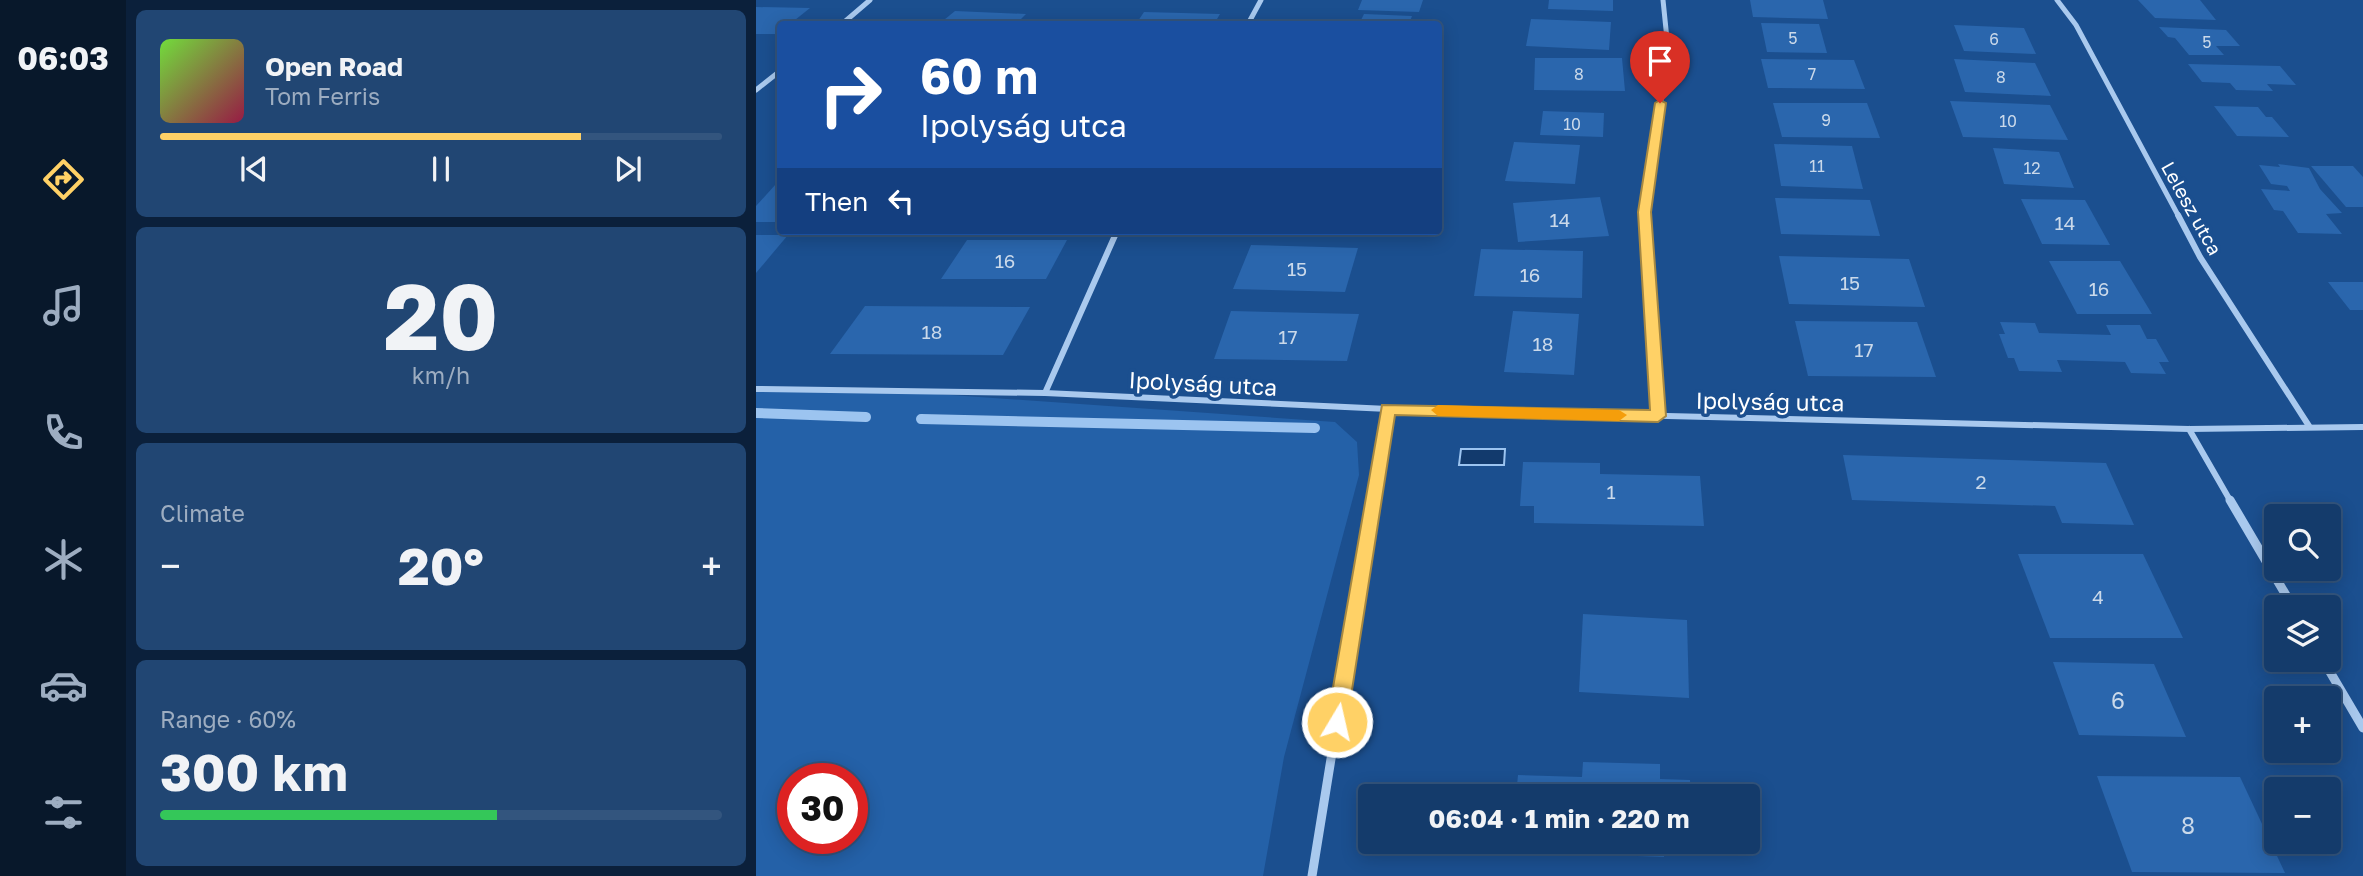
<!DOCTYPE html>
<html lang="en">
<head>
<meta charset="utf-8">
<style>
  body { margin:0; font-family:"Golos Text",sans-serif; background:#214673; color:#f1f3f6; height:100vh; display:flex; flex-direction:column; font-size:26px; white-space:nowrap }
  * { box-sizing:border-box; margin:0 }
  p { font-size:23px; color:#9dadc1 }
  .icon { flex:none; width:38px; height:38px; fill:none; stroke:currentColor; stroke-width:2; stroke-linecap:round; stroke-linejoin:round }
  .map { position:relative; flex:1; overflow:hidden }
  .drawer { display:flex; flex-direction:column; gap:10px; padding:10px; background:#0b203b; width:630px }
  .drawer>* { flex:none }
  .guide { position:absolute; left:21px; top:21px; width:665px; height:214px; border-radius:7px; box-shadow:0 4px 18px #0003,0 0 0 2px #33557e; background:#1a4fa0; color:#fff; overflow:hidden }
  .controls { position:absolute; left:1508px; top:504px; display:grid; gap:14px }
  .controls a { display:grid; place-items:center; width:77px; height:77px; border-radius:7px; background:#143b6b; box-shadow:0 4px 18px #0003,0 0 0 2px #33557e; font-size:35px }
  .speed { position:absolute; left:21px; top:763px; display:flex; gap:14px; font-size:35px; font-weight:700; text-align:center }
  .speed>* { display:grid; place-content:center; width:91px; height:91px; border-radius:50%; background:#143b6b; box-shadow:0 4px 18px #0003,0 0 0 2px #33557e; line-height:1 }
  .speed .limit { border:10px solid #d22; background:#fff; color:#111 }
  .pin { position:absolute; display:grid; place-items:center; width:60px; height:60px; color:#fff; margin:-72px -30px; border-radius:50% 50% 50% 0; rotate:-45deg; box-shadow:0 0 7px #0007 }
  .pin .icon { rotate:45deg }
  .me { position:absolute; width:77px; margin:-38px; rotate:9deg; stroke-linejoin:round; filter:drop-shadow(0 0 5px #0008) }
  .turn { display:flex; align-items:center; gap:24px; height:147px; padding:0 28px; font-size:32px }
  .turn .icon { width:91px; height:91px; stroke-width:2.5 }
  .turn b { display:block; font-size:49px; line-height:60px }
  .then { display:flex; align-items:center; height:66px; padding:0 28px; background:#0003; gap:14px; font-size:26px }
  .big { font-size:52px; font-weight:700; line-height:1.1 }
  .drawer .card { flex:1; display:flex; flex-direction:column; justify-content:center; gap:10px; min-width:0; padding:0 24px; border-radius:10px; background:#214673 }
  .drawer .dial { align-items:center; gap:0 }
  .dial b { font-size:91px; line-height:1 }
  .song { display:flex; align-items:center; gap:21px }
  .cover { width:84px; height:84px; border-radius:10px; background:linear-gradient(135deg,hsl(100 70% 55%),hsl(340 70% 35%)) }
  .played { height:7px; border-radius:4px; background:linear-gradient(90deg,#ffd166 75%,#33557e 75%) }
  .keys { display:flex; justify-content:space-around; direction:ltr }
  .heat { display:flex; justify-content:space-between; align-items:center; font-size:38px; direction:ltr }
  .charge { height:10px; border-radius:5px; background:linear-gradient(90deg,#34c759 60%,#33557e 0) }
  .trip { position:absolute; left:602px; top:784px; width:402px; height:70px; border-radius:7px; background:#143b6b; box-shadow:0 4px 18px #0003,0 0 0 2px #33557e; font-weight:700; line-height:70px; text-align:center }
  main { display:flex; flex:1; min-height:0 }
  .menu { display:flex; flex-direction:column; width:126px; justify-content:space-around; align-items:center; background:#08182b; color:#9dadc1 }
  .menu .icon { width:49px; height:49px }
  .menu .active { color:#ffd166 }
  .menu b { font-size:32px; color:#f1f3f6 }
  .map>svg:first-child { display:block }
  .green { fill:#2461a8; fill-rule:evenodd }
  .water { fill:#123a6d; stroke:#9cc4f0; stroke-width:2 }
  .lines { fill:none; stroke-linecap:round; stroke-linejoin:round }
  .stream { stroke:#9cc4f0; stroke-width:10 }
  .building { fill:#2a66ad }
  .minor-far2 { stroke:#a9c9ee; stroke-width:5 }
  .minor-far1 { stroke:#a9c9ee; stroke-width:6 }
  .minor { stroke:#a9c9ee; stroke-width:9 }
  .route { fill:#ffd166; stroke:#a68842; stroke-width:2 }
  .slow { fill:#f59e0b }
  .labels { text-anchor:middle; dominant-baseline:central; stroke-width:7; stroke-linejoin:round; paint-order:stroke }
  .far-number-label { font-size:16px; fill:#cad9ea }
  .far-street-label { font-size:19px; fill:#fff; stroke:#1b4f8f }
  .number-label { font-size:19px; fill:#cad9ea }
  .street-label { font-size:23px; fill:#fff; stroke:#1b4f8f }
  .near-number-label { font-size:23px; fill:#cad9ea }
</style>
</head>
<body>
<main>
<nav class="menu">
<b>06:03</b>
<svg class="icon active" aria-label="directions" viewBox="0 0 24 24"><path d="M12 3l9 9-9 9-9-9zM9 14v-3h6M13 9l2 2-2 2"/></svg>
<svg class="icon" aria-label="music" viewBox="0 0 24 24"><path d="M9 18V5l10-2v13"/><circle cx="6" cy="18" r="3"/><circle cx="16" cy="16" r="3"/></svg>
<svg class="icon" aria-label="phone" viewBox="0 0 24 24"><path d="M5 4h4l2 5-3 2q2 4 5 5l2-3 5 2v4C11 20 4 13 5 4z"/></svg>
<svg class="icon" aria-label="climate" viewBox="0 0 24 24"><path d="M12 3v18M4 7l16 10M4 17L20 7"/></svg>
<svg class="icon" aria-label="car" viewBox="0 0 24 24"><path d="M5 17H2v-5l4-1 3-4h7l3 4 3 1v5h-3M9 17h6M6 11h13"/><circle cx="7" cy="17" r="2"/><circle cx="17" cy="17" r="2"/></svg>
<svg class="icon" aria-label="filters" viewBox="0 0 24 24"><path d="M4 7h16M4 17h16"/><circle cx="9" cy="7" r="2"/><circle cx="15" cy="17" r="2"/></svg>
</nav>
<section class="drawer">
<div class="card">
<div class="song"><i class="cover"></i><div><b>Open Road</b><p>Tom Ferris</p></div></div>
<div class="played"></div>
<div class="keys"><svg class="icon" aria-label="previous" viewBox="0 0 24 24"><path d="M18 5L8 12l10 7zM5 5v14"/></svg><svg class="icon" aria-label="pause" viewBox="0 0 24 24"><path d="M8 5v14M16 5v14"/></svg><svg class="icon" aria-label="next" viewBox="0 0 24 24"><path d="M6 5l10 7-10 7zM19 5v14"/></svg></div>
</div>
<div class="card dial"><b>20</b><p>km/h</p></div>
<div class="card"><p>Climate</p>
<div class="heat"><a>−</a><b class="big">20°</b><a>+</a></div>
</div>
<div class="card"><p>Range · 60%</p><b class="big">300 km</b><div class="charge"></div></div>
</section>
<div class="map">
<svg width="1607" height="876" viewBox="0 0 1607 876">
  <rect width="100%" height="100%" fill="#1b4f8f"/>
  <path class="green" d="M0,389L152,392L579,422L601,442L603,475L528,757L507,876H0ZM37,779H96V838H37Z"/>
  <path class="water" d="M705,449H749L748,465H703Z"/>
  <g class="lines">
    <g class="stream">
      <path d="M0,413L110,417"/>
      <path d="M165,419L559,428"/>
    </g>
  </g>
  <g class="building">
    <path d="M606,0H667L663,12L602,10Z"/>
    <path d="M793,0H857V11L792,9Z"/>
    <path d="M994,0H1067L1072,19L997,17Z"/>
    <path d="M1382,0H1444L1460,20L1399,18Z"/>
    <path d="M0,7L54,8L34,24H24L22,34H0Z"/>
    <path d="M199,11L270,14L260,24H183Z"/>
    <path d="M388,12L464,14L458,24H380Z"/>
    <path d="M608,14L656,16L653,24H603Z"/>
    <path d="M775,19L855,22L853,50L770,46Z"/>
    <path d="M1005,23L1063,24L1071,53L1011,52Z"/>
    <path d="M1198,25L1268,28L1280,54L1208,51Z"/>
    <path d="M1403,27L1470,30L1484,46H1460L1468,55H1433L1419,38L1412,37Z"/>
    <path d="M779,58H866L869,91L778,90Z"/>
    <path d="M1005,59L1098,60L1109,89L1012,88Z"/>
    <path d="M1198,59L1279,63L1295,96L1209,92Z"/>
    <path d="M1432,64L1524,66L1540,85L1511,84L1517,91L1480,90L1474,83L1446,82Z"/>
    <path d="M1194,101L1294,105L1312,140L1207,137Z"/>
    <path d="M1017,103H1111L1124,138L1026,137Z"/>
    <path d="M1458,106L1502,107L1510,117H1516L1533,137L1481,136Z"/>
    <path d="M787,111L848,113L847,137L784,135Z"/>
    <path d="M758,142L824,145L819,184L749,181Z"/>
    <path d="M1018,144L1096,146L1107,189L1025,186Z"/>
    <path d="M1237,148L1303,152L1318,188L1248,184Z"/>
    <path d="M1522,164L1553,168L1564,189L1586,213L1570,214L1586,234L1542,233L1527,211L1518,210L1505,189L1534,191L1531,186L1515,184L1503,165L1524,167Z"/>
    <path d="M1555,166H1597L1607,177V207H1590Z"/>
    <path d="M20,184H24V222H0V206Z"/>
    <path d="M844,197L853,236L762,242L757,203Z"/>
    <path d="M1019,198L1114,200L1124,236L1025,234Z"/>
    <path d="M1265,199L1329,200L1354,245L1286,244Z"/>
    <path d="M0,235H32L0,273Z"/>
    <path d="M211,240H311L290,279H185Z"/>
    <path d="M495,245L602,248L589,292L477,289Z"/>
    <path d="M725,249L827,251L826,298L718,296Z"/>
    <path d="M1023,256L1153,259L1169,307L1033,304Z"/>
    <path d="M1293,261H1364L1396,314H1321Z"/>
    <path d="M1572,282H1607V310H1594Z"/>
    <path d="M109,306L274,307L247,355L74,354Z"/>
    <path d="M475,311L603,314L591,361L458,359Z"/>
    <path d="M757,311L823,314L818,375L748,372Z"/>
    <path d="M1039,321L1161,322L1180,377L1052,376Z"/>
    <path d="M1244,322L1279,323L1283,333L1355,335L1350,325H1384L1391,339H1400L1413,362H1403L1410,374L1375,373L1369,362L1301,360L1306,372L1263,371L1258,358H1252L1243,334H1249Z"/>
    <path d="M1087,455L1350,463L1378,525L1306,523L1299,506L1096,500Z"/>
    <path d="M767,462L844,463V474L944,476L948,526L778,523V506H764Z"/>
    <path d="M1262,554H1387L1427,638H1294Z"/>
    <path d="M827,614L931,620L933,698L823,692Z"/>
    <path d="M1297,662L1398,664L1430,737L1323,735Z"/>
    <path d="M827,762L904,764V779L934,780L935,796H760L762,775L826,777Z"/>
    <path d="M1341,776L1484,777L1529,873L1376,872Z"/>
    <path d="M827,842H908V857L827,854Z"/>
  </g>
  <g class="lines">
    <g class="minor-far2">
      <path d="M1301,0L1320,25L1423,217"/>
      <path d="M86,24L114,0"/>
      <path d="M492,24L505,0"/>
      <path d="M0,90L24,71"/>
      <path d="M889,217L912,49L907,0"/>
    </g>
    <g class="minor-far1">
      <path d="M889,215L902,416"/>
      <path d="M1422,215L1444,257L1553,426"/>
      <path d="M0,389L289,393L632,409L1433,429L1607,427"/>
      <path d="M289,393L361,231"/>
      <path d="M1433,429L1475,502"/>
      <path d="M617,502L632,409"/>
    </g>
    <g class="minor">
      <path d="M1474,500L1537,607"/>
      <path d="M1567,660L1607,728"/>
      <path d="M556,876L617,500"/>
    </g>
  </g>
  <path class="route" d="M904,100L910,103L895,212L910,416L902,422L639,415L591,722L588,729L581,732L574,729L571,722L626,405L894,410L882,212L899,103Z"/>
  <path class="slow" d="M682,405L863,410L871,415L863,421L682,416L675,410Z"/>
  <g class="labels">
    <g class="far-number-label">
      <text x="1037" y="38">5</text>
      <text x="1238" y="39">6</text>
      <text x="1451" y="42">5</text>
      <text x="823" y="74">8</text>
      <text x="1056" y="74">7</text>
      <text x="1245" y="77">8</text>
      <text x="1070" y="120">9</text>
      <text x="1252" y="121">10</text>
      <text x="816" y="124">10</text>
      <text x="1061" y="166">11</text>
      <text x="1276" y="168">12</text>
    </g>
    <g class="far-street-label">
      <text transform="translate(1436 208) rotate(61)">Lelesz utca</text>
    </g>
    <g class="number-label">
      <text x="804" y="219">14</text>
      <text x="1309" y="222">14</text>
      <text x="249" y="260">16</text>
      <text x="541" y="268">15</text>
      <text x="774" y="274">16</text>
      <text x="1094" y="282">15</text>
      <text x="1343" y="288">16</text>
      <text x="176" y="331">18</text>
      <text x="532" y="336">17</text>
      <text x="787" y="343">18</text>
      <text x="1108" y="349">17</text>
      <text x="1225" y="481">2</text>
      <text x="855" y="491">1</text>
      <text x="1342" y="596">4</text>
    </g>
    <g class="street-label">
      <text transform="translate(447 383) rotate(3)">Ipolyság utca</text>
      <text transform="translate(1014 401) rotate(1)">Ipolyság utca</text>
    </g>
    <g class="near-number-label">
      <text x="1362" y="700">6</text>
      <text x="1432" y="825">8</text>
    </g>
  </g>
</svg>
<div class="controls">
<a><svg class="icon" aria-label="search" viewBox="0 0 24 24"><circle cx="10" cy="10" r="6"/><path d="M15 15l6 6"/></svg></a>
<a><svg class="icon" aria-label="layers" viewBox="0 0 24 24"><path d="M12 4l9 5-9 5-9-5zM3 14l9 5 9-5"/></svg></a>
<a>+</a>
<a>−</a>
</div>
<div class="speed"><div class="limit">30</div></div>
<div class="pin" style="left:904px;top:103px;background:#d93025"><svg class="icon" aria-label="arrive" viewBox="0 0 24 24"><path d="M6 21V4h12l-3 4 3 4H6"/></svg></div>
<svg class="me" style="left:581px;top:722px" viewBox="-20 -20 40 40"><circle r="17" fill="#ffd166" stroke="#fff" stroke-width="3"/><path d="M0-11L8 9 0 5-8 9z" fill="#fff"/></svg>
<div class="trip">06:04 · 1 min · 220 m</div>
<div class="guide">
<div class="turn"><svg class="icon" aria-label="right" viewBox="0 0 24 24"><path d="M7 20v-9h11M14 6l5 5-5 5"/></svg><div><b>60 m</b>Ipolyság utca</div></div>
<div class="then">Then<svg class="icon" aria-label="left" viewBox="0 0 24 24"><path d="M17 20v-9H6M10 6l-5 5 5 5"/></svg></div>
</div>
</div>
</main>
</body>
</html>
